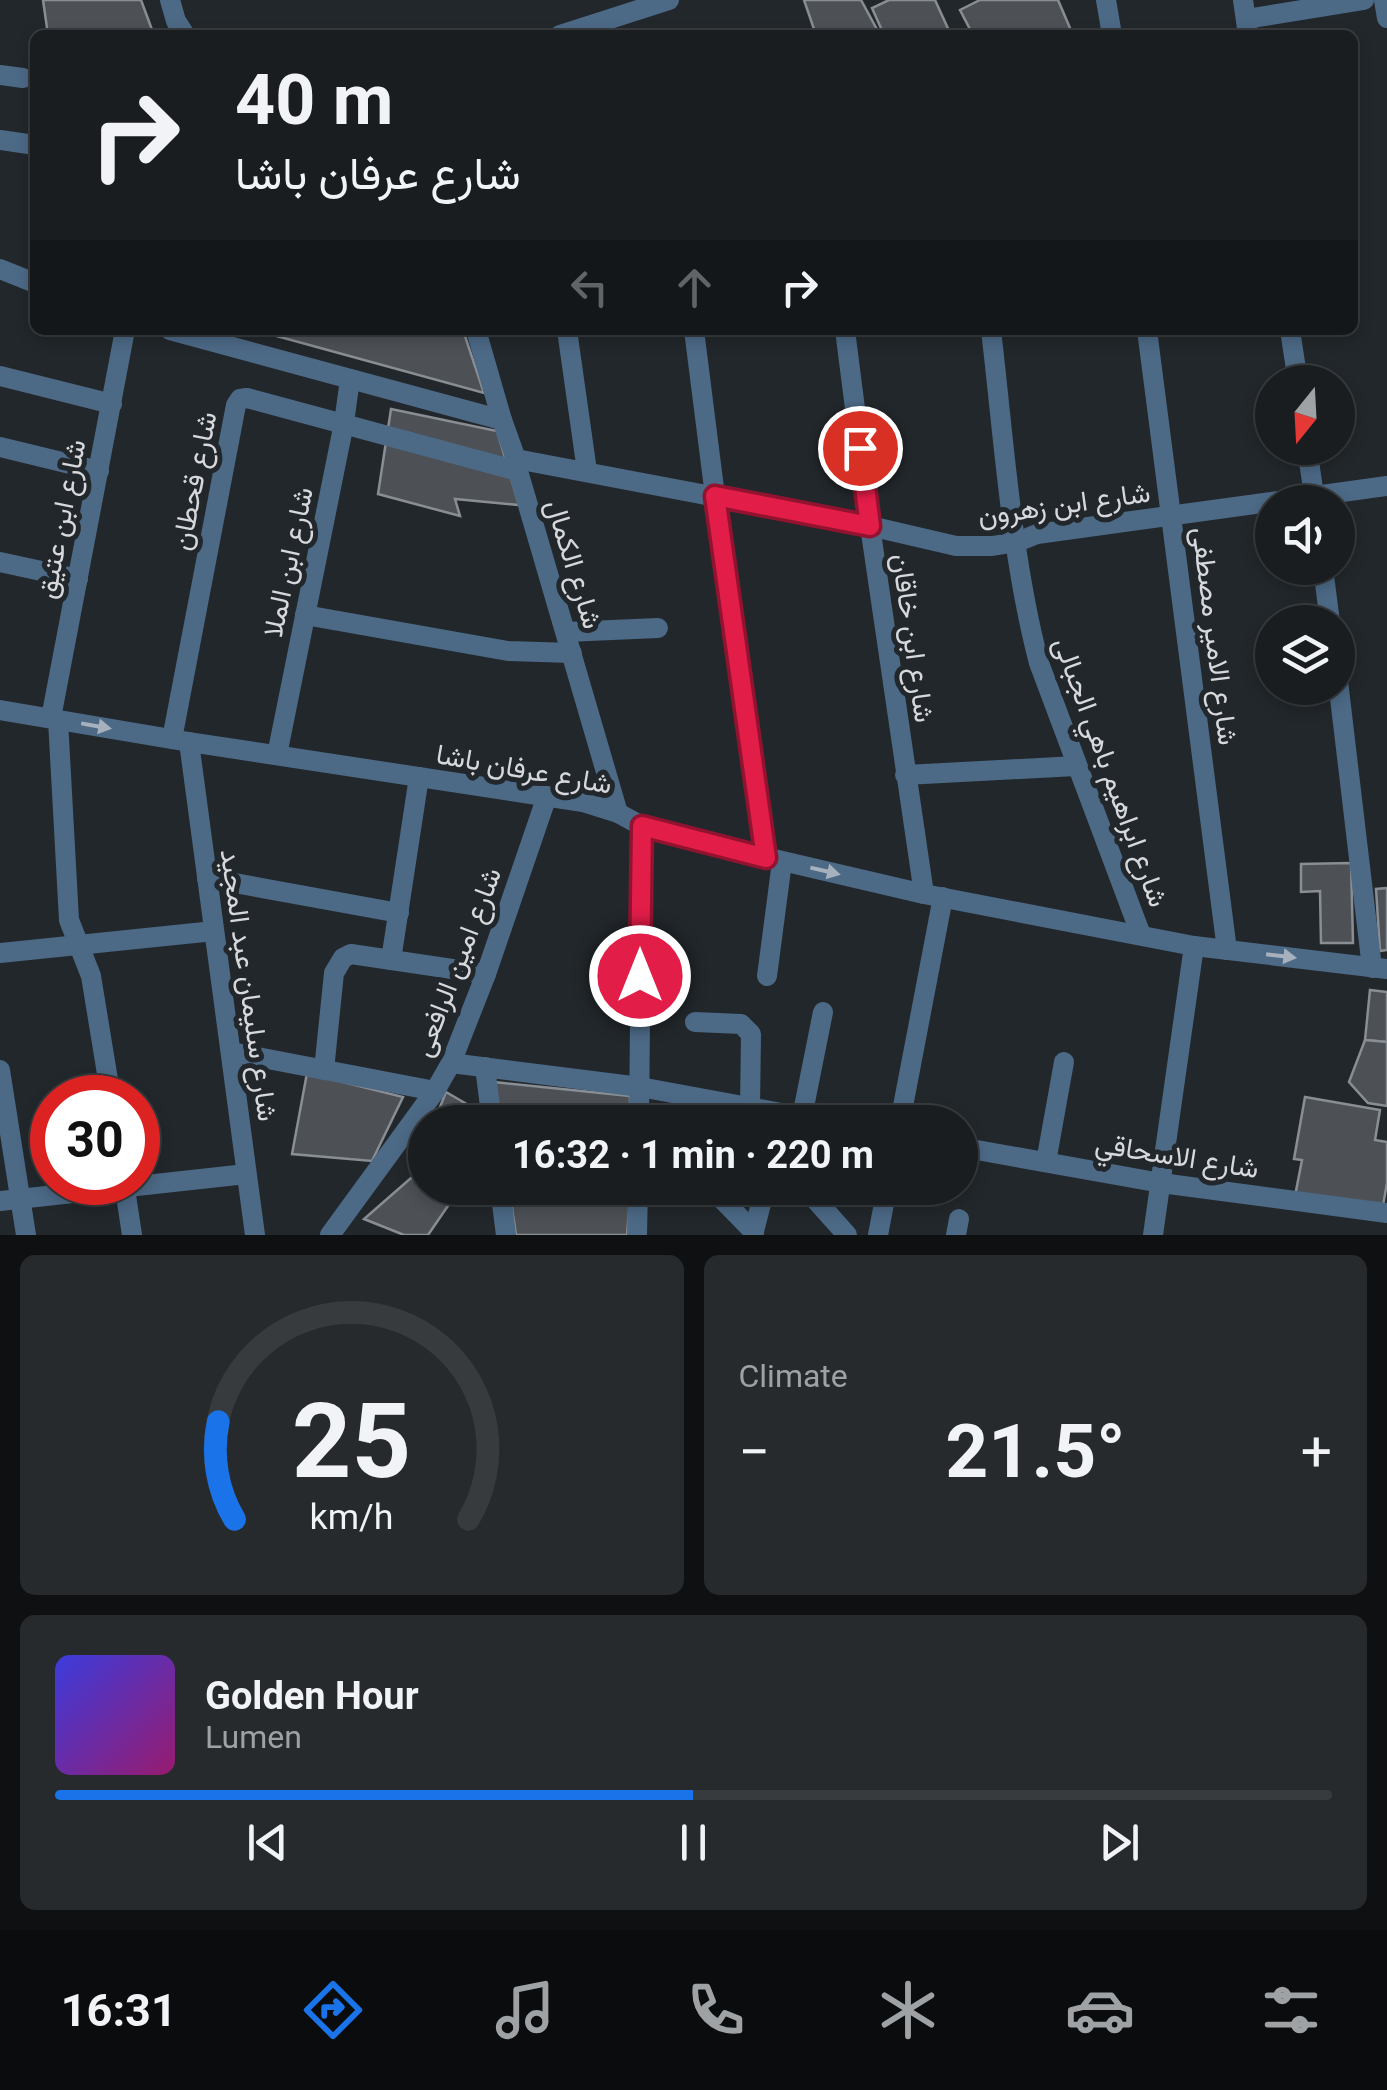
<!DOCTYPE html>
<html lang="en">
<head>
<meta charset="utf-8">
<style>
  body { margin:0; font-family:Roboto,Vazirmatn,sans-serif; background:#272a2d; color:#f1f3f6; height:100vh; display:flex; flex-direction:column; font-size:38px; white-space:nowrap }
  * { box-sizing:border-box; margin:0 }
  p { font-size:32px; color:#9fa2a5 }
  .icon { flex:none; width:55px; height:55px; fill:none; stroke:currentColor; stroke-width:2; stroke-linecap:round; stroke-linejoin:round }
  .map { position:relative; height:1235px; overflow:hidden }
  .details { display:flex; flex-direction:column; gap:20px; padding:20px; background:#0e1012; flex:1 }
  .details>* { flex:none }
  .hud { position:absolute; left:30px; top:30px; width:1328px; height:305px; border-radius:15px; box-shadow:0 5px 15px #0003,0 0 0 2px #383b3e; background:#1a1d20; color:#f1f3f6; overflow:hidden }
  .needle { width:65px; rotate:198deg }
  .fabs { position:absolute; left:1255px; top:365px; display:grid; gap:20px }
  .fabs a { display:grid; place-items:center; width:100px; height:100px; border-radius:50%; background:#1a1d20; box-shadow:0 5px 15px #0003,0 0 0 2px #383b3e; font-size:50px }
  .speed { position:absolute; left:30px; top:1075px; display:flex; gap:20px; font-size:50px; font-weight:700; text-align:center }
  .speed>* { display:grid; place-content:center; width:130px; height:130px; border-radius:50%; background:#1a1d20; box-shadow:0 5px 15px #0003,0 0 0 2px #383b3e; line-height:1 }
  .speed .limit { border:15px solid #d22; background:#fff; color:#111 }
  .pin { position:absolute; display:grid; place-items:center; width:85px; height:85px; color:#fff; margin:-42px; border:5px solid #fff; border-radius:50%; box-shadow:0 2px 10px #0007 }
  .me { position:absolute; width:110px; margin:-55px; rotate:0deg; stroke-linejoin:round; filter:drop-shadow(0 0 8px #0008) }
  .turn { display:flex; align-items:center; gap:35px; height:210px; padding:0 40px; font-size:45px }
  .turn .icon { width:130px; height:130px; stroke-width:2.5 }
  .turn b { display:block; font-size:70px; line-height:85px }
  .lanes { display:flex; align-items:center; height:95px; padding:0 40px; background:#0003; justify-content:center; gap:50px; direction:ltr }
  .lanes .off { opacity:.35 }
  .big { font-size:75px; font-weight:700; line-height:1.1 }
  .details .tile { flex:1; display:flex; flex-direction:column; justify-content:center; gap:15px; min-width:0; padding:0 35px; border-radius:15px; background:#272a2d }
  .details .dial { align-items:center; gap:0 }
  .dial svg { height:260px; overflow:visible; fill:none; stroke:#383b3e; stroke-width:7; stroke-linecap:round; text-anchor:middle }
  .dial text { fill:#f1f3f6; stroke:none }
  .song { display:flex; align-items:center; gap:30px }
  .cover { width:120px; height:120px; border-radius:15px; background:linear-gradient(135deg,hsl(240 70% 55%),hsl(320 70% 35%)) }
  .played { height:10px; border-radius:5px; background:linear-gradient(90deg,#1a73e8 50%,#383b3e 50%) }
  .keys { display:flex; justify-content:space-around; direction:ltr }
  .heat { display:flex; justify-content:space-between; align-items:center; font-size:55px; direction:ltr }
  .details .tiles { flex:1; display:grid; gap:20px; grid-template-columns:1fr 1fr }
  .tile:last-child { grid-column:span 2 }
  .trip { position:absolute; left:408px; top:1105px; width:570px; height:100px; border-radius:50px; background:#1a1d20; box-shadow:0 5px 15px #0003,0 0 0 2px #383b3e; font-weight:700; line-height:100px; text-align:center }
  .dock { display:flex; height:160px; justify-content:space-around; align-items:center; background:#0a0c0d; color:#9fa2a5 }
  .dock .icon { width:70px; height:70px }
  .dock .selected { color:#1a73e8 }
  .dock b { font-size:45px; color:#f1f3f6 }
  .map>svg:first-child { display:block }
  .building { fill:#4d5156; stroke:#898e94; stroke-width:2.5 }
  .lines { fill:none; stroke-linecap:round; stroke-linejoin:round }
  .minor { stroke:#4c6986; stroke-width:20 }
  .tertiary { stroke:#4c6986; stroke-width:20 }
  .oneway { fill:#a6b1bd }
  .route-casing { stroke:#92132f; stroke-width:25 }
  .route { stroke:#e11d48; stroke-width:18 }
  .labels { text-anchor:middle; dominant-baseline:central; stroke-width:10; stroke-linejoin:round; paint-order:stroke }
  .street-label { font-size:28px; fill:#d6d8db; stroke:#22272b }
</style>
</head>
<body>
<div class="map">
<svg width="1387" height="1235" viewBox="0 0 1387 1235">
  <rect width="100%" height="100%" fill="#22272b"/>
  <g class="building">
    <path d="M43,0H141L154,35H48Z"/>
    <path d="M804,0H861L880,35H816Z"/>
    <path d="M889,0H935L951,35H884L872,8Z"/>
    <path d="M980,0H1058L1073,35H973L960,10Z"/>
    <path d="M262,330H463L484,393L262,332Z"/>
    <path d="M391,409L497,431L519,505L455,499L460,516L378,494Z"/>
    <path d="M1351,863L1353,943H1321L1320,891L1301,892V864Z"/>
    <path d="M1387,888V950L1380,951L1376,889Z"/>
    <path d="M1370,990L1387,992V1042L1365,1040Z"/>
    <path d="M1365,1040L1387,1042V1106L1368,1103L1349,1082Z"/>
    <path d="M307,1073L403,1097L372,1161L292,1154Z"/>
    <path d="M494,1082L630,1096V1122H500Z"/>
    <path d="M446,1092L484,1114L482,1122H434Z"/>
    <path d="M1305,1097L1380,1110L1375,1140L1387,1142V1183L1382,1211L1295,1196L1302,1160L1294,1159Z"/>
    <path d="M411,1178L425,1184V1188H433L454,1197L428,1235H404L364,1219Z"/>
    <path d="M509,1188H631L627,1235H516Z"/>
  </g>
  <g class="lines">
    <g class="minor">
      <path d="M1106,0L1112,35"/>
      <path d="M1243,0L1248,35"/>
      <path d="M1384,0L1387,18"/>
      <path d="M1246,19L1364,0"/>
      <path d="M0,75L23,78"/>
      <path d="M0,140L35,145"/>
      <path d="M0,269L35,283"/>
      <path d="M170,330L502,420"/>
      <path d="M476,330L502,420L516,459L518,471L618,813"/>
      <path d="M567,330L587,471"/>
      <path d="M694,330L715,496L766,858"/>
      <path d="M845,330L870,526L924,894"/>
      <path d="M991,330C1004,440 1011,556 1039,663L1141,935"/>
      <path d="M1147,330L1227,950"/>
      <path d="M1290,330L1298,382"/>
      <path d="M0,376L112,404"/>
      <path d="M0,447L99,471"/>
      <path d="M1307,448L1315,502"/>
      <path d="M516,459L870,526L956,546H992L1017,542L1037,534L1387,486"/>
      <path d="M0,562L78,579"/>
      <path d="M1323,568L1330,622"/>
      <path d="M305,615L508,651L572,653"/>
      <path d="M566,632L658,628"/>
      <path d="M1338,681L1372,968"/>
      <path d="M0,710L189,742L583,802L618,813L642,826L675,836L924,894L1194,946L1387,969"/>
      <path d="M51,718L125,330"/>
      <path d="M58,720L69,920L91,976L111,1098"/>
      <path d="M172,739L236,405L240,399L247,398L518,471"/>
      <path d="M189,742L255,1235"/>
      <path d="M277,755L344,423L350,379"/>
      <path d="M905,775L1076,766"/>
      <path d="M207,878L399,913"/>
      <path d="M0,953L214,931"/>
      <path d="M391,960L419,777"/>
      <path d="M767,976L782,862"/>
      <path d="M695,1022L741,1024L751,1034L750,1108"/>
      <path d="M231,1052L435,1091"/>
      <path d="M451,1063L640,1087L830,1122"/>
      <path d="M485,1067L492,1122"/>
      <path d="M0,1070L26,1235"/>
      <path d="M324,1070L334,973L343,958L351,954L486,974"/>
      <path d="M802,1117L823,1012"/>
      <path d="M639,1122L642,826"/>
      <path d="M900,1122L943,897"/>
      <path d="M960,1147L1161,1183L1387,1213"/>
      <path d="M1046,1162L1064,1062"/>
      <path d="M124,1182L132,1235"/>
      <path d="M500,1188L506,1235"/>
      <path d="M711,1188L754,1232"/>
      <path d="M805,1188L847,1235"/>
      <path d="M0,1201L246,1174"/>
      <path d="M330,1235L435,1091L451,1063L486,974L547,796"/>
      <path d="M637,1235L638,1188"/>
      <path d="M753,1235L765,1188"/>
      <path d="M878,1235L887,1188"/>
      <path d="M956,1235L959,1219"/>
      <path d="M1153,1235L1194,946"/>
    </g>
    <g class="tertiary">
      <path d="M170,0L176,21L185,35"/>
      <path d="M560,35L669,0"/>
    </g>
  </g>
  <defs><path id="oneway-solid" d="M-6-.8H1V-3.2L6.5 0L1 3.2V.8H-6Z" transform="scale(2.5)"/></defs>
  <g class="oneway">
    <use href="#oneway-solid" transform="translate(96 726) rotate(10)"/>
    <use href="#oneway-solid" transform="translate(825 871) rotate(13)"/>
    <use href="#oneway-solid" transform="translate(1281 956) rotate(7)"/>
  </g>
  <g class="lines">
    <g class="route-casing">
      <path id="route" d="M640,976L642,826L766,858L715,496L870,526L860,448"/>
    </g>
    <use href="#route" class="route"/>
  </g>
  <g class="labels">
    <g class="street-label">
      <text transform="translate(194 481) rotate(-79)">شارع قحطان</text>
      <text transform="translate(1064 504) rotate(-8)">شارع ابن زهرون</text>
      <text transform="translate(61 519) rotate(-79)">شارع ابن عتيق</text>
      <text transform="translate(288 562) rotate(-78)">شارع ابن الملا</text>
      <text transform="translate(574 564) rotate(73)">شارع الكمال</text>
      <text transform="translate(1215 636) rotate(83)">شارع الامير مصطفى</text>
      <text transform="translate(913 638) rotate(82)">شارع ابن خاقان</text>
      <text transform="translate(524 769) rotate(10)">شارع عرفان باشا</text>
      <text transform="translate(1111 772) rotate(70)">شارع ابراهيم باهي الجبالى</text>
      <text transform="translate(457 962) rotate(-69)">شارع امين الرافعى</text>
      <text transform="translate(249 985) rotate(82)">شارع سليمان عبد المجيد</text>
      <text transform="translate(1177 1156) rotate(9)">شارع الاسحاقي</text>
    </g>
  </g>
</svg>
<div class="fabs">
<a><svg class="needle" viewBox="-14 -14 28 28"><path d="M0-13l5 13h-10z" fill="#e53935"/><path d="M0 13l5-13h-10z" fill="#9fa2a5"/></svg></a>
<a><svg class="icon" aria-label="sound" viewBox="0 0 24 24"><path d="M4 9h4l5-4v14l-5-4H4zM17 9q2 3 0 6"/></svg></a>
<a><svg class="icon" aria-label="layers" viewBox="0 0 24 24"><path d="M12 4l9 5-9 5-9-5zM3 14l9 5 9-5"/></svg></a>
</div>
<div class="speed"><div class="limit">30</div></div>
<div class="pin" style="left:860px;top:448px;background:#d93025"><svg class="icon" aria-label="arrive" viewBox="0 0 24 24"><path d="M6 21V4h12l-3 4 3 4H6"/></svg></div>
<svg class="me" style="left:640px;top:976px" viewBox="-20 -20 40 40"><circle r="17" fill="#e11d48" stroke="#fff" stroke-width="3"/><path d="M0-11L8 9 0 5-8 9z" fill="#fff"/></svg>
<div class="trip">16:32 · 1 min · 220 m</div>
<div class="hud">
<div class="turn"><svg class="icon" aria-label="right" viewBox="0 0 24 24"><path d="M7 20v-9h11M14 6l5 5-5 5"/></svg><div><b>40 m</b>شارع عرفان باشا</div></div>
<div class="lanes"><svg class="icon off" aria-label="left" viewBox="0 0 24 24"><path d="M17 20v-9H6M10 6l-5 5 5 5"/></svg><svg class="icon off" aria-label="ahead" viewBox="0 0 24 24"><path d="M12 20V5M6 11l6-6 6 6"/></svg><svg class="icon" aria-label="right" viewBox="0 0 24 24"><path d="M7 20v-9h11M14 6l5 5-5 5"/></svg></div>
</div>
</div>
<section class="details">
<div class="tiles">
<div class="tile dial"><svg viewBox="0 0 100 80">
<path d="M14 69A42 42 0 1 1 86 69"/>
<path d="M14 69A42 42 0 0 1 9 39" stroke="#1a73e8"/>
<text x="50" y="56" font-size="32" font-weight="700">25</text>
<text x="50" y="72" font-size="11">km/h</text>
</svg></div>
<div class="tile"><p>Climate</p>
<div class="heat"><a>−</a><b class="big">21.5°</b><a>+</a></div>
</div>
<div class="tile">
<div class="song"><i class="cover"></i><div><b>Golden Hour</b><p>Lumen</p></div></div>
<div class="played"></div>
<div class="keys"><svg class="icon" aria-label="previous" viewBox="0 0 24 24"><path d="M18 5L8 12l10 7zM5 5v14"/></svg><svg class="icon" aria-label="pause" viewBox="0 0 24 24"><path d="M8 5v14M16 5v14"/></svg><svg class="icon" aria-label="next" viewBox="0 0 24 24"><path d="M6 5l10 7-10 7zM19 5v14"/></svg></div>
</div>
</div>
</section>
<nav class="dock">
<b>16:31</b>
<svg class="icon selected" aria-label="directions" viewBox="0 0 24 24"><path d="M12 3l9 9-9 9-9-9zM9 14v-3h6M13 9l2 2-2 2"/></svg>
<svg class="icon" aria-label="music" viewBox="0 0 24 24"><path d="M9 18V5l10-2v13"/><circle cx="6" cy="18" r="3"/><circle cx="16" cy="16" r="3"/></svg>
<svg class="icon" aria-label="phone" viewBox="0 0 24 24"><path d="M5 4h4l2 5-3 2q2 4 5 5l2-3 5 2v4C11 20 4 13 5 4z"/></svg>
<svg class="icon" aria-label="climate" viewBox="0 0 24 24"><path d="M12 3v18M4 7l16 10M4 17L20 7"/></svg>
<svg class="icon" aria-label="car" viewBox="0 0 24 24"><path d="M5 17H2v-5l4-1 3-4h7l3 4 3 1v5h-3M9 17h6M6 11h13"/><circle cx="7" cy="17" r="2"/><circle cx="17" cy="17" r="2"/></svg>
<svg class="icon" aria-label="filters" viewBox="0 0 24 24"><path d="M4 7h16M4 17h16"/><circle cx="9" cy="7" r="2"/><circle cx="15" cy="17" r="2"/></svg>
</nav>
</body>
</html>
